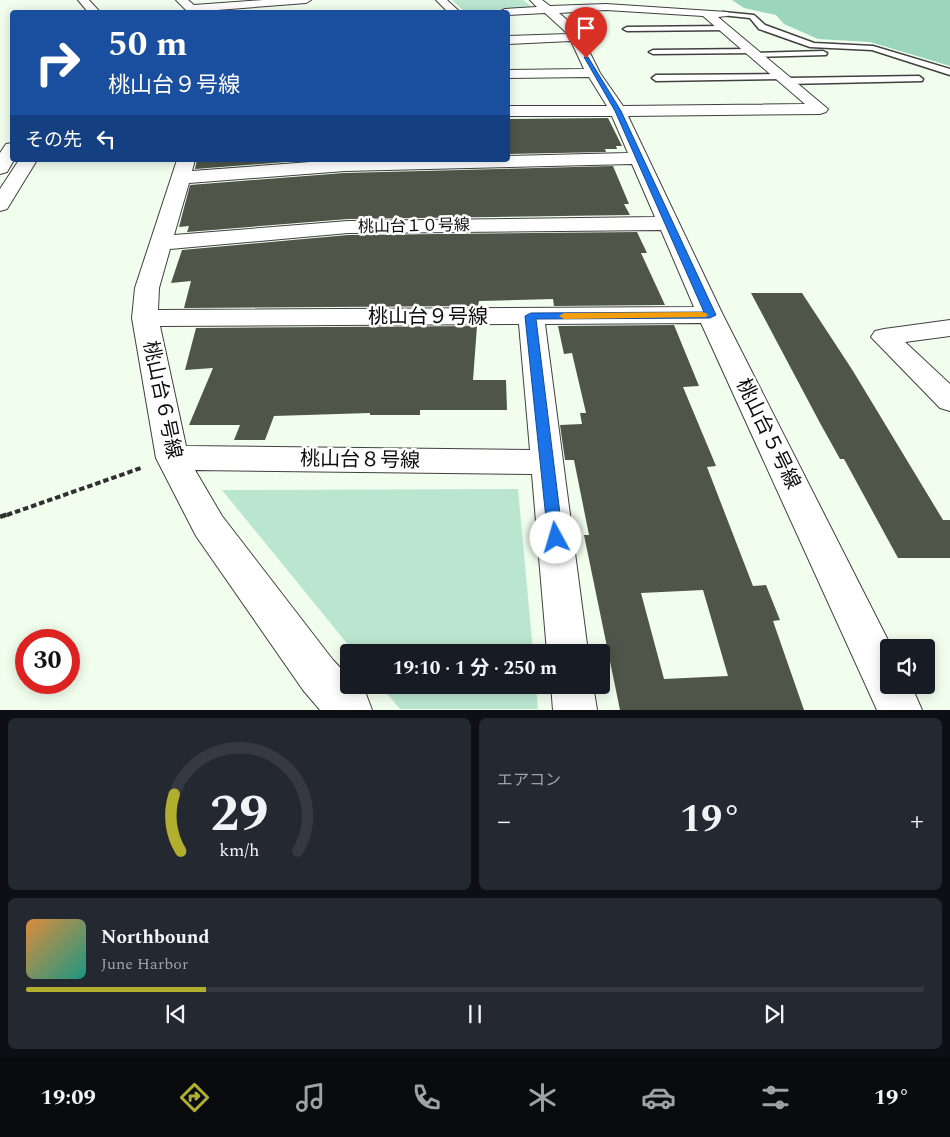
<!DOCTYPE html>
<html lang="ja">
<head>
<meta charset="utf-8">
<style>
  body { margin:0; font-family:Spectral,"Noto Sans JP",serif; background:#242831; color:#f1f3f6; height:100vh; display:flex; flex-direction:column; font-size:19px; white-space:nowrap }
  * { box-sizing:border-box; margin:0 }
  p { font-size:16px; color:#9ea1a6 }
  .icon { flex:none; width:28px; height:28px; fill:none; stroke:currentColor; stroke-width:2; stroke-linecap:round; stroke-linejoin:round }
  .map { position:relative; height:710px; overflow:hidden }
  .sheet { display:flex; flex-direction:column; gap:8px; padding:8px; background:#0d0f14; flex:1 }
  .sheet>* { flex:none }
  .banner { position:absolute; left:10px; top:10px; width:500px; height:152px; border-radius:5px; box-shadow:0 2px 12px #0003; background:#1a4fa0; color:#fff; overflow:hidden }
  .buttons { position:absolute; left:880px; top:639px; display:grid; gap:10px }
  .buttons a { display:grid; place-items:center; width:55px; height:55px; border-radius:5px; background:#171b24; box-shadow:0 2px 12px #0003; font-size:25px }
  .speed { position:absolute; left:15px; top:629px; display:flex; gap:10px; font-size:25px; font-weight:700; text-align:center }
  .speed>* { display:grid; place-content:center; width:65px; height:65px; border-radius:50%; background:#171b24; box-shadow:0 2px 12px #0003; line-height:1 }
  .speed .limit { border:8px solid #d22; background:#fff; color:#111 }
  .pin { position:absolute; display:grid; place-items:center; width:42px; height:42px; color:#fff; margin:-51px -21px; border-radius:50% 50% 50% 0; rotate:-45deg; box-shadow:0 0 5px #0007 }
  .pin .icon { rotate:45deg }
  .me { position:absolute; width:55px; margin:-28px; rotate:354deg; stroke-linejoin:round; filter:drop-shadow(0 0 4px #0008) }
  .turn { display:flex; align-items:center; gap:18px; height:105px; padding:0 15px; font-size:22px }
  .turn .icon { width:65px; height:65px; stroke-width:2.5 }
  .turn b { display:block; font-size:35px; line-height:42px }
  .then { display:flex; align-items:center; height:48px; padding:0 15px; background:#0003; gap:10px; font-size:19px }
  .big { font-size:38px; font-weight:700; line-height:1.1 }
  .sheet .tile { flex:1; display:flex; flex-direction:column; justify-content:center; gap:8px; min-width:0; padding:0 18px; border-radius:8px; background:#242831 }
  .sheet .dial { align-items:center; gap:0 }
  .dial svg { height:130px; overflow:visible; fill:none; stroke:#363941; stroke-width:7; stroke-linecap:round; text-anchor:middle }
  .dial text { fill:#f1f3f6; stroke:none }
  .song { display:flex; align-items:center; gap:15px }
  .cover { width:60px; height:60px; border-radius:8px; background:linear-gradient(135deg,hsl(30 70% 55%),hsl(170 70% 35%)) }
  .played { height:5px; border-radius:2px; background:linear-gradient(90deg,#b3af2e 20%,#363941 20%) }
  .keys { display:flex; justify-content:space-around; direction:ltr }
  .heat { display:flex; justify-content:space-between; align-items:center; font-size:28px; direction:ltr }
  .sheet .tiles { flex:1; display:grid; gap:8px; grid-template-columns:1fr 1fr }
  .tile:last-child { grid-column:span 2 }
  .trip { position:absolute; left:340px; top:644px; width:270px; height:50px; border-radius:5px; background:#171b24; box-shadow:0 2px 12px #0003; font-weight:700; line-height:50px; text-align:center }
  .tab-bar { display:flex; height:80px; justify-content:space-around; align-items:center; background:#090b0e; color:#9ea1a6 }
  .tab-bar .icon { width:35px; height:35px }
  .tab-bar .on { color:#b3af2e }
  .tab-bar b { font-size:22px; color:#f1f3f6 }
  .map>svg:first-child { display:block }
  .green { fill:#bae6d0 }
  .forest { fill:#9ad5bc }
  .building { fill:#50554a; fill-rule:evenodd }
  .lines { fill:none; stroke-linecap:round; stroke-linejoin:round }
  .service-casing { stroke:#404040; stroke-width:3 }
  .minor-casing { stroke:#404040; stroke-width:2 }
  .tertiary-casing { stroke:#404040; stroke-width:2 }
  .path-far1 { stroke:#2f2f2f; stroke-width:4; stroke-dasharray:5.5 3; stroke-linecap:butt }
  .path { stroke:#2f2f2f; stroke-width:4.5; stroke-dasharray:7 4; stroke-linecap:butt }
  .service { fill:#fff; fill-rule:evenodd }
  .minor { fill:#fff; fill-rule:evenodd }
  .tertiary { fill:#fff; fill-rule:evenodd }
  .route { fill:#1a73e8; stroke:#114b97 }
  .slow { fill:#f59e0b }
  .labels { text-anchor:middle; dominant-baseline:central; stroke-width:5; stroke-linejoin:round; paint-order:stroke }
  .far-street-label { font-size:16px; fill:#0d0d0d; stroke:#fff }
  .street-label { font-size:20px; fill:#0d0d0d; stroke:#fff }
</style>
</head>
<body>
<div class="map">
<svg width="950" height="710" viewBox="0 0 950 710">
  <rect width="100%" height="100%" fill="#f1feee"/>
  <g class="green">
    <path d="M452,0H523L533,8L465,12Z"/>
    <path d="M518,489L533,652H354L222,490Z"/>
    <path d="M380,685H536L538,709H400Z"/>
  </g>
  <path class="forest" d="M732,0H950V66L870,42L818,39L784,24L776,15L744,8Z"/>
  <g class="building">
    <path d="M608,118L622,146H616L617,149H605L606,152L508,154V119Z"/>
    <path d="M197,160H312L195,169Z"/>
    <path d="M613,166L629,204H624L630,215L348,219L187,232L189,226L179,227L190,185L344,173Z"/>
    <path d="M637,232L647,253H641L665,305L554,306L553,299L479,301L478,306L184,308L191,281L171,283L182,250L348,235Z"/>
    <path d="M751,293H802L853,371L943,520H950V558H898L844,459H840L820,423Z"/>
    <path d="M674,325L699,386L683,387L716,466L707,467L753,586L766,585L780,620L773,621L804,710H620L584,535H589L574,460H565L560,425L582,424L580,413H586L572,353L564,354L558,326ZM703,590L728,676L664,679L641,593Z"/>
    <path d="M477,326L473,380H506L507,410H420V415H370V413L274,416L265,440H234L240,425H189L213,368L185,370L196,328Z"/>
  </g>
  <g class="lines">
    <g class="service-casing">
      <g id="service">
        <path d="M723,12L754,15L765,25L814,43L873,46L950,69V75L872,50L810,47L759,29L750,18L721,15L720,14Z"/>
        <path d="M724,26L728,28L727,30L627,31L623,29L627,27Z"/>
        <path d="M751,49L755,51L754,53L653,54L649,52L653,50Z"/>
        <path d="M823,51L827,53L826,55L755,57L751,55L755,53Z"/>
        <path d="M782,74L786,77L785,79L656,81L652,78L656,75Z"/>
        <path d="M919,76L923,79L922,81L787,84L783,81L787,78Z"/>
      </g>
    </g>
    <g class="minor-casing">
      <g id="minor">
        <path d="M176,0H188L194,5L263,0H311L306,3L191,12L187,11Z"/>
        <path d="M436,0H447L460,12H448Z"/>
        <path d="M530,0H542L550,6L606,4L727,12L729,14L727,16L718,17L828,109L826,112L820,114L628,116L723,315L892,648H889V685H911L922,710H877L701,323L545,324L588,652H547L532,474L195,470L222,516L333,660L349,677V685H357L366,694L372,710H320L303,690L196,536L156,458L132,318L135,288L177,160H195L192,171L337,160H508V156L628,153L612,116H508V106H607L589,77L508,78V70L584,69L571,41L508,44V36L568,34L545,13L508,15V12H499L505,9L537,7ZM606,10L703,16L805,104L623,106L600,73L578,29L559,13ZM632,164L655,217L348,221L174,235L189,183L345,171ZM661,230L694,307L158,310L159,288L170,249L348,233ZM519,324L530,450L186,446L160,326Z"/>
        <path d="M950,320V336L905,342L950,384V411L940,408L871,337L875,331L884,329Z"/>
        <path d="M551,685H593L597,710H553Z"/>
      </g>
    </g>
    <g class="tertiary-casing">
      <g id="tertiary">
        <path d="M78,0H89L100,12H88Z"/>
        <path d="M12,143L14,160L7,172L0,174V153L6,144Z"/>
        <path d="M19,160H37L7,209L0,211V189Z"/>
      </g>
    </g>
    <path class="path-far1" d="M7,515L141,468"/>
    <path class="path" d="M0,517L11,513"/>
    <use href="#service" class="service"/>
    <use href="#minor" class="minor"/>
    <use href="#tertiary" class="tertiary"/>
  </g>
  <path class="route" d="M584,57H588L621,111L716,315L710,318L536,319L563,538L561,543L556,544L550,543L548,538L525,316L531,313L704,312L615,111Z"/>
  <path class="slow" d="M702,312L706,313L708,315L706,317L564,319L559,316L564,313Z"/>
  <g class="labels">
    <g class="far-street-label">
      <text transform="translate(414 226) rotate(-1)">桃山台１０号線</text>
    </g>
    <g class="street-label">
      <text x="428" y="317">桃山台９号線</text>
      <text transform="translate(162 400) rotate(78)">桃山台６号線</text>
      <text transform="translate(768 434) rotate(64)">桃山台５号線</text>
      <text transform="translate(360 460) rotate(1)">桃山台８号線</text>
    </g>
  </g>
</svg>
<div class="buttons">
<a><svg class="icon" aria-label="sound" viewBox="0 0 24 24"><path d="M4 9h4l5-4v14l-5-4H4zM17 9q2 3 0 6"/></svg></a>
</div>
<div class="speed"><div class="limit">30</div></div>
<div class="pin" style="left:586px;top:58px;background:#d93025"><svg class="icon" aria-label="arrive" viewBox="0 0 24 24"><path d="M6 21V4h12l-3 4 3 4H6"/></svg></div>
<svg class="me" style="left:556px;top:538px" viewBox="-20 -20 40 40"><circle r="19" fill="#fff"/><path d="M0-13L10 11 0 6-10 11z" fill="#1a73e8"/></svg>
<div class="trip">19:10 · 1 分 · 250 m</div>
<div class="banner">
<div class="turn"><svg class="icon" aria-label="right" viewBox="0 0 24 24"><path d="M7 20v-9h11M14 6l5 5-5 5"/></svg><div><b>50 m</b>桃山台９号線</div></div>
<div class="then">その先<svg class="icon" aria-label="left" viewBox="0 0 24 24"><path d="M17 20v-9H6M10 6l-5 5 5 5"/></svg></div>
</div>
</div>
<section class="sheet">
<div class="tiles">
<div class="tile dial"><svg viewBox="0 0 100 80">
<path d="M14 69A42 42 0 1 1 86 69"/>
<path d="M14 69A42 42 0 0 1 10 34" stroke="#b3af2e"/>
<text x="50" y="56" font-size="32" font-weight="700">29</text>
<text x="50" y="72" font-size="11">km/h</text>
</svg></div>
<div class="tile"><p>エアコン</p>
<div class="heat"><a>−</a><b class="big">19°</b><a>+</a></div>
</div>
<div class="tile">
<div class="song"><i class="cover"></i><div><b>Northbound</b><p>June Harbor</p></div></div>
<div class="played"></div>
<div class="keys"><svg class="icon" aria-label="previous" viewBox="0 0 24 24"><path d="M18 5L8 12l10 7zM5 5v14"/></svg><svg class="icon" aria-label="pause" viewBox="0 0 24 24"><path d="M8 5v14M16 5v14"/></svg><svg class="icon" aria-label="next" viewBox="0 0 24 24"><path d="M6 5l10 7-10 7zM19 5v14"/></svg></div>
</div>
</div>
</section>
<nav class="tab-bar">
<b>19:09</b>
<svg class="icon on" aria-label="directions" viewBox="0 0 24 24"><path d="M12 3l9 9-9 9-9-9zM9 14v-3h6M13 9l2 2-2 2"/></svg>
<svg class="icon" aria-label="music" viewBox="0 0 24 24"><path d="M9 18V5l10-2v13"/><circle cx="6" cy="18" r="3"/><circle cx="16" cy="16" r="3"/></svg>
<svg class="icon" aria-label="phone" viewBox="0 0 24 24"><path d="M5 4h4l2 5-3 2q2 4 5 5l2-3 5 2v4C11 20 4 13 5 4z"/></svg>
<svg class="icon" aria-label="climate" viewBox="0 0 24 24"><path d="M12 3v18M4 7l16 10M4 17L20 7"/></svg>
<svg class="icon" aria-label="car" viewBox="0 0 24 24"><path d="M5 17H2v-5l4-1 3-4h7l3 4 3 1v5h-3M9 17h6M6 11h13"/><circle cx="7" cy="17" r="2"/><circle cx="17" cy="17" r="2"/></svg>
<svg class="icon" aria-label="filters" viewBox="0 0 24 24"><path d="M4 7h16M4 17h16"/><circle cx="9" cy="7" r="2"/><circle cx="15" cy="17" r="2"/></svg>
<b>19°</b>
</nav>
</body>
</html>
